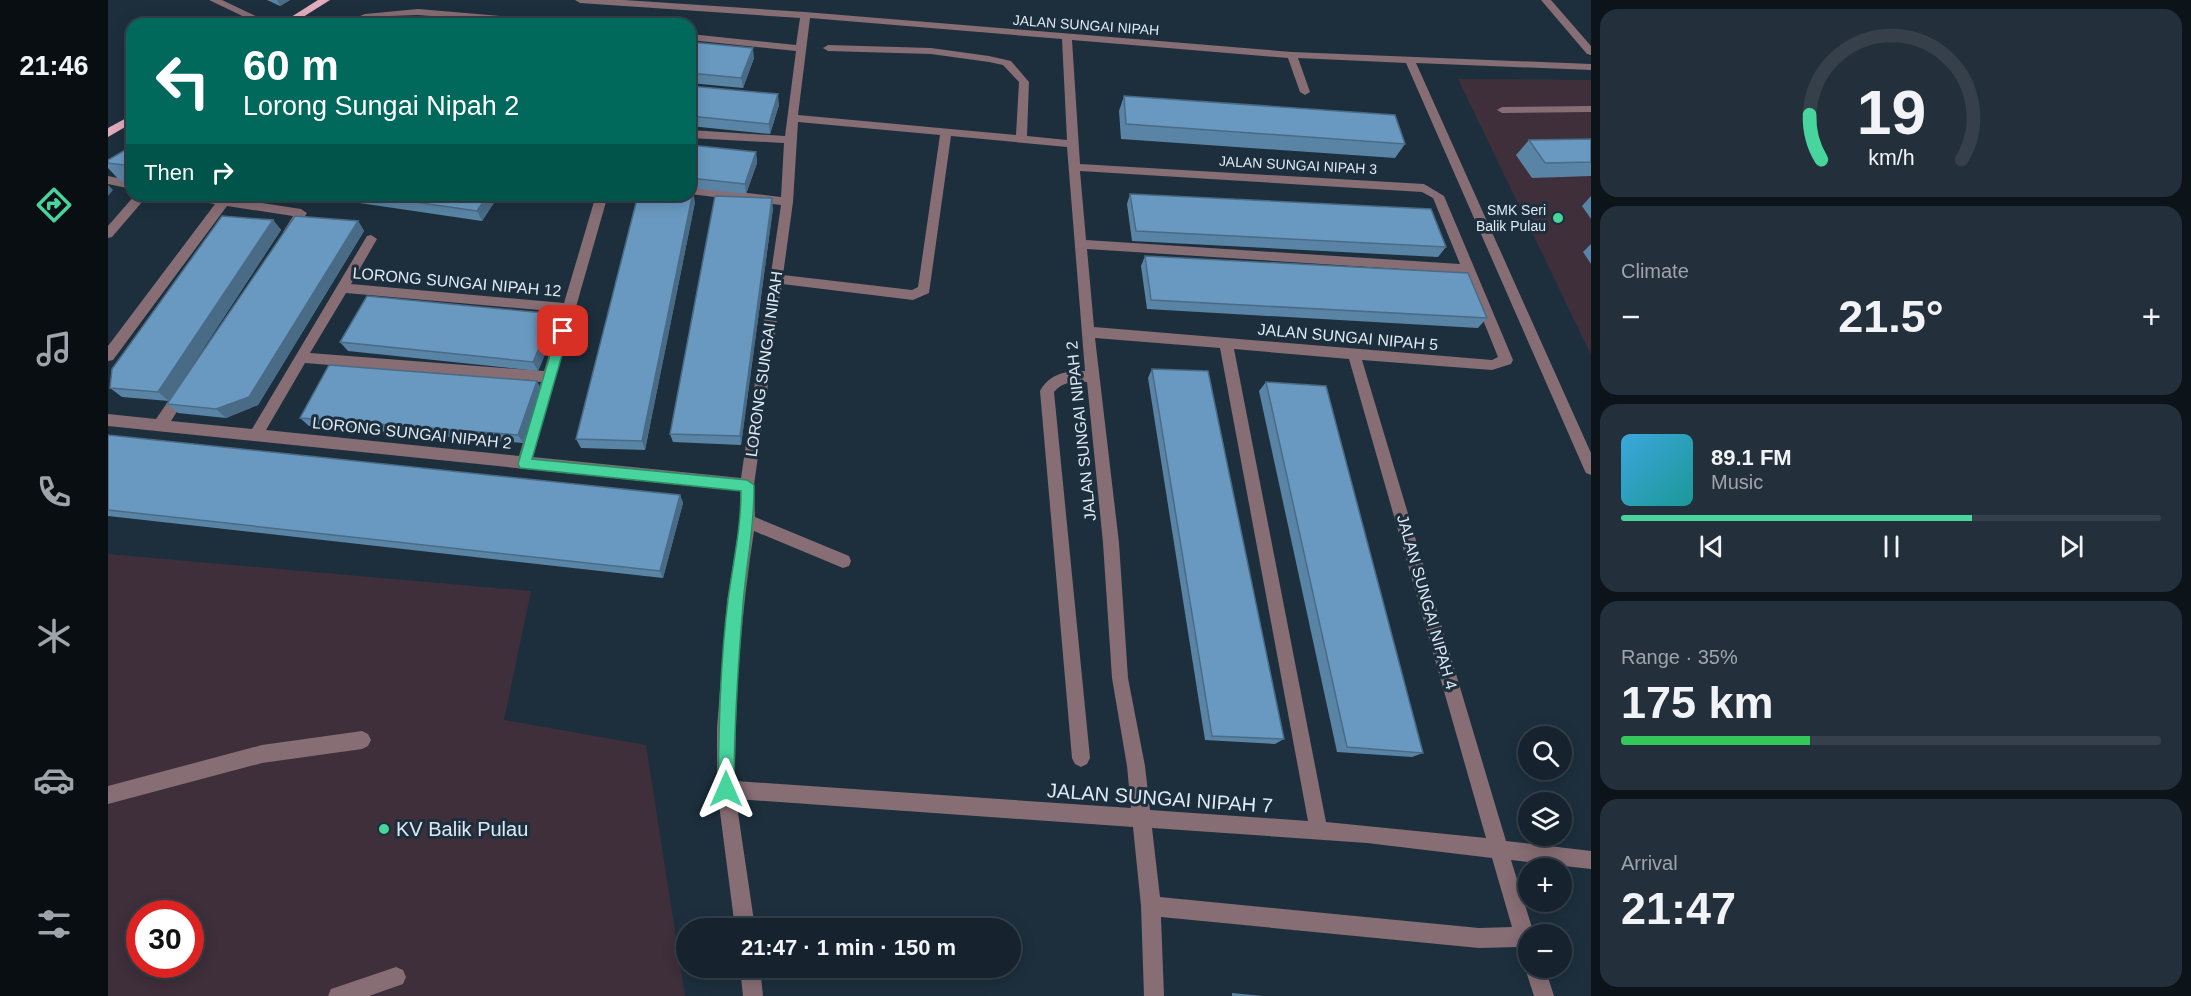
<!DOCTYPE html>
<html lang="en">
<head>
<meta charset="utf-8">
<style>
  body { margin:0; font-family:Arial,sans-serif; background:#232f3a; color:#f1f3f6; height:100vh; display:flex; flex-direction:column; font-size:22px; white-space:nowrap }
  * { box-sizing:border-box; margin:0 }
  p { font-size:20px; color:#9ea4aa }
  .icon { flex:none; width:33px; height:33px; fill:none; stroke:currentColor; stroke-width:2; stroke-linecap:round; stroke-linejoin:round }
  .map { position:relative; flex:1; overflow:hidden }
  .details { display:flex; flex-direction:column; gap:9px; padding:9px; background:#0c1319; width:600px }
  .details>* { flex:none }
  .banner { position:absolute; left:18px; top:18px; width:570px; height:183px; border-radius:18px; box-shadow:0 3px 15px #0003,0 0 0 2px #35404a; background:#00695c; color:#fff; overflow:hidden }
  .controls { position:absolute; left:1410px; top:726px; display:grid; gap:12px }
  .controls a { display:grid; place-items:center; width:54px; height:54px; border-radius:50%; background:#16232e; box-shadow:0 3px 15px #0003,0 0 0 2px #35404a; font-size:30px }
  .speed { position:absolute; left:18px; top:900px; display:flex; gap:12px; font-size:30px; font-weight:700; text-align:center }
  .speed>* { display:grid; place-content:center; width:78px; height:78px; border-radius:50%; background:#16232e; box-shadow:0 3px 15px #0003,0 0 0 2px #35404a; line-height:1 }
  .speed .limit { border:9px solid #d22; background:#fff; color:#111 }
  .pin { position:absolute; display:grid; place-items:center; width:51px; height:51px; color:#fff; margin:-26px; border-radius:12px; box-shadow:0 3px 9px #0006 }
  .me { position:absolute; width:66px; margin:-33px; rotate:0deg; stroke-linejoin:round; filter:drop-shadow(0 0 4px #0008) }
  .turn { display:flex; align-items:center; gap:21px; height:126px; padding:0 18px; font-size:27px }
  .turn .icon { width:78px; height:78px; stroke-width:2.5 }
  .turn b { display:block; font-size:42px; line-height:51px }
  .then { display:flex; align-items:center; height:57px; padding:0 18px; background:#0003; gap:12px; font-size:22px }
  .big { font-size:45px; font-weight:800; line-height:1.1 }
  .details .widget { flex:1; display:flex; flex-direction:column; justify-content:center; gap:9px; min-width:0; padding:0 21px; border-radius:18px; background:#232f3a }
  .details .dial { align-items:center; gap:0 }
  .dial svg { height:156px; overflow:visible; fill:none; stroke:#35404a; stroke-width:7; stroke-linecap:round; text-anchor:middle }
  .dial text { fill:#f1f3f6; stroke:none }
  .song { display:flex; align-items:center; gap:18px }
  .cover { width:72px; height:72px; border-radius:9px; background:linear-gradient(135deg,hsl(200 70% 55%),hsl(180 70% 35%)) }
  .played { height:6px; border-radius:3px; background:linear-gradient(90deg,#48d49d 65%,#35404a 65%) }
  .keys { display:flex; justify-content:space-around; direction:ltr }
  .heat { display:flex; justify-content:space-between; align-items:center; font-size:33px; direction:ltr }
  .charge { height:9px; border-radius:4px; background:linear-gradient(90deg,#34c759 35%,#35404a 0) }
  .trip { position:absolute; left:568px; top:918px; width:345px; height:60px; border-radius:30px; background:#16232e; box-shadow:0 3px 15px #0003,0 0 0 2px #35404a; font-weight:800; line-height:60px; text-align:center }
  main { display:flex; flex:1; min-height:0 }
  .menu { display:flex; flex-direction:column; width:108px; justify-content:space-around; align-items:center; background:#090e12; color:#9ea4aa }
  .menu .icon { width:42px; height:42px }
  .menu .current { color:#48d49d }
  .menu b { font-size:27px; color:#f1f3f6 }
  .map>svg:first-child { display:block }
  .education { fill:#3e2f3b; fill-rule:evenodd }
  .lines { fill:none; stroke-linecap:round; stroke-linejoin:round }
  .minor { fill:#876d74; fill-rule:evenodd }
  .major { fill:#e2acbc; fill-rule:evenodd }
  .wall { fill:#5a84a5 }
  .shaded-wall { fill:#4a6b86 }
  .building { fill:#6999c0; stroke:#4a6b86; stroke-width:1.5 }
  .route { fill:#48d49d; stroke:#2f8a66; stroke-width:1.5 }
  .poi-dot { fill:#48d49d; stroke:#1d2f3d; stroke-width:2 }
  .labels { text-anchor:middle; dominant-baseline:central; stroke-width:6; stroke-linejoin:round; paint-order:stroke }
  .far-street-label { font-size:14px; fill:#dee9f3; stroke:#1d2f3d }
  .far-poi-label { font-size:14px; fill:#dee9f3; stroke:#1d2f3d; text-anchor:end }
  .street-label { font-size:16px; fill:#dee9f3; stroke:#1d2f3d }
  .near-street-label { font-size:20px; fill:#dee9f3; stroke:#1d2f3d }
  .near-poi-label { font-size:20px; fill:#dee9f3; stroke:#1d2f3d; text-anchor:start }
</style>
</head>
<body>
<main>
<nav class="menu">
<b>21:46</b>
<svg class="icon current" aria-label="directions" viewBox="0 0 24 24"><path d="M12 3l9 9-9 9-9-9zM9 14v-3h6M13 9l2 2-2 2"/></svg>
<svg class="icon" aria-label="music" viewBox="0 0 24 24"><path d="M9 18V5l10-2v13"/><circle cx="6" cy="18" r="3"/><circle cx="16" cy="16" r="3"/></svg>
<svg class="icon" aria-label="phone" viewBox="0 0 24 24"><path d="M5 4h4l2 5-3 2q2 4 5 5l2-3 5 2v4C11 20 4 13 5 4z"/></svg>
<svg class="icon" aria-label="climate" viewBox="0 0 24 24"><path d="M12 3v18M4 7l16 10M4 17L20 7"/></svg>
<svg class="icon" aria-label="car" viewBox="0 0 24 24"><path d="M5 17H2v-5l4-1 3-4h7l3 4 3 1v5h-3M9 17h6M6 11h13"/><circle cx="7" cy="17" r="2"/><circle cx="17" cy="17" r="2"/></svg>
<svg class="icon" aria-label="filters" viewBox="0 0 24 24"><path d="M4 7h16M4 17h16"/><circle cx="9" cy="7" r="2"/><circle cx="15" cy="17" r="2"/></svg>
</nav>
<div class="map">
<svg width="1483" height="996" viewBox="0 0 1483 996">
  <rect width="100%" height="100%" fill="#1d2f3d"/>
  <g class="education">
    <path d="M1350,79L1483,80V355Z"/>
    <path d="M0,554L423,591L396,720L538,745L577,996H0ZM32,914H82V964H32Z"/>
  </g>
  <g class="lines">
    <g class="minor">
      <path d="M101,0H114L164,24H151Z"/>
      <path d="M467,0H516L697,12L1184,52L1483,64V70L1308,63L1483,453V475L1478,473L1476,469L1298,63L1190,58L1202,92L1197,95L1192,92L1180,58L964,40L972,164L1316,184L1336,196L1405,360L1403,364L1384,370L1254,360L1398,841L1483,851V869L1403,860L1426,934H1420V959L1413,956L1410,947L1371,948L1053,917L1056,996H1036L1033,906L1025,827L628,799L647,928H627L609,789V728L619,602L632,521V491L0,426V414L48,419L70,387L75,385L82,391L63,421L144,429L259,236L263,235L269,239L243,284L456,303L488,195H500L425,457L633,478L673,205L582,194V186L673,197L676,143L582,138V130L677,136L688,51L582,40V34L688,45L692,18L472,3ZM702,18L954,39L959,140L919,136L921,82L903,61L881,56L823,48L720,45L715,48L720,51L823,54L881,62L895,65L911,82L908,135L690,115ZM690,122L832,135L810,287L804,290L675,275L685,202ZM843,136L959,147L977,371C958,371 942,373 932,391L964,758L967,764L973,767L979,764L982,758L946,392C955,381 966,382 979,382L995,543L1004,678L1019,766L1023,808L627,781C627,697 633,614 646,531L735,568L741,566L743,561L741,556L647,517L646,485L674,284L805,300L821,293ZM972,171L1314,192L1325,198L1352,264L978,240ZM979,249L1356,273L1390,357L1384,360L986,327ZM238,293L454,312L436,371L202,353ZM987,338L1112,348L1200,821L1042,810L1037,766L1020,678L1011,543ZM1126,349L1241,359L1378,838L1218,822ZM197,363L433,382L411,456L158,430ZM1044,828L1259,843L1384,858L1404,927L1371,928L1052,897Z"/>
      <path d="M1433,0H1443L1483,46V55L1479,54Z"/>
      <path d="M310,9L451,21L456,24H424L310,15L282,16L246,24H232L257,14Z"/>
      <path d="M1483,106V112L1394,113L1389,110L1394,107Z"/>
      <path d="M0,176L24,181V189L0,184Z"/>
      <path d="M27,195H40L4,237L0,238V226Z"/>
      <path d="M69,195H101L193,209L199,213L185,235L181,236L175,232L185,216L119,206L5,360L0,361V346L107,204L75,199Z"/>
      <path d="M254,731L260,734L263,740L260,746L254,749L154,763L0,804V786L154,745Z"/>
      <path d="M1420,961V968H1437L1446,996H1426L1417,968Z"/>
      <path d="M288,967L295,970L298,977L295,984L261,996H220L223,989Z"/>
      <path d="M632,968H652L655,996H635Z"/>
    </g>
    <g class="major">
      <path d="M210,0H222L184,24H172Z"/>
      <path d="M24,115V123L0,137V128Z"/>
    </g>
  </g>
  <g class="wall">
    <path d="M159,0H182L172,6Z"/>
    <path d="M582,42L646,58L635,88L582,83Z"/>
    <path d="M582,86L671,105L662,134L582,126Z"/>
    <path d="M1016,96L1297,144L1287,158L1013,139L1011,111Z"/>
    <path d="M1483,139V176L1424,178L1408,155L1421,140Z"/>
    <path d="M582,145L648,152L649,163L638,194L582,188Z"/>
    <path d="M24,146V183L13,182L0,168V160Z"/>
    <path d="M1022,194L1338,247L1330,257L1024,241L1019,204Z"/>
    <path d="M197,195H391L374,221Z"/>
    <path d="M1483,196V219L1474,206Z"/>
    <path d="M587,202L537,450L473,448L468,439Z"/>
    <path d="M665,208L633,445L565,442L562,434Z"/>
    <path d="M165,220L173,230L61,401L14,397L2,388Z"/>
    <path d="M250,221L256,231L150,405L118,418L70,413L59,404Z"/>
    <path d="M1483,244V264L1475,252Z"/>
    <path d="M1037,256L1379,318L1370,328L1039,309L1033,266Z"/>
    <path d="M450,323L430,371L240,351L232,342Z"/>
    <path d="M1044,369L1176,739L1167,744L1097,740L1040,378Z"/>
    <path d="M1158,382L1315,753L1304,757L1229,752L1151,391Z"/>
    <path d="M434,390L415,443L201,426L192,418Z"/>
    <path d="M0,435L572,495L575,503L555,578L0,516Z"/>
    <path d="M1124,993L1155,996H1124Z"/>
  </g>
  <g class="shaded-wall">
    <path d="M169,0H182L172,6Z"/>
    <path d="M645,48L646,58L635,88L633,78Z"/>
    <path d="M670,94L671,105L662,134L661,124Z"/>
    <path d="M648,152L649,163L638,194L637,184Z"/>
    <path d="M0,185L5,190L0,196Z"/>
    <path d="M585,192L587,202L537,450L534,441Z"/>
    <path d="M380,195H391L374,221L369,211Z"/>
    <path d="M664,198L665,208L633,445L632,436Z"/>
    <path d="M165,220L173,230L61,401L50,392Z"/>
    <path d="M250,221L256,231L150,405L118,418L108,409Z"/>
    <path d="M446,314L450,323L430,371L425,362Z"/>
    <path d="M429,381L434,390L415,443L410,435Z"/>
    <path d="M572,495L575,503L555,578L552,571Z"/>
  </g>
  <g class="building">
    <path d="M207,21L215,24H202Z"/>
    <path d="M582,42L645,48L633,78L582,73Z"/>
    <path d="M582,86L670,94L661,124L582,116Z"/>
    <path d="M1016,96L1287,115L1297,144L1018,124Z"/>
    <path d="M1483,139V162L1437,163L1421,140Z"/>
    <path d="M582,145L648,152L637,184L582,178Z"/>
    <path d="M24,146V166L0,163V160Z"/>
    <path d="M582,192H585L534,441L468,439L530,195H582Z"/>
    <path d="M1022,194L1323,209L1338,247L1028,231Z"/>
    <path d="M258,195H380L369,211Z"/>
    <path d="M607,196L664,198L632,436L562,434Z"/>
    <path d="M114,216L165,220L50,392L2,388L4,369Z"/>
    <path d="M187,216L250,221L141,397L108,409L59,404Z"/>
    <path d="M1037,256L1360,273L1379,318L1043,300Z"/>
    <path d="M259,296L446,314L425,362L232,342Z"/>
    <path d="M221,365L429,381L410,435L192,418Z"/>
    <path d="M1044,369L1100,371L1176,739L1104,736Z"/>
    <path d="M1158,382L1218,386L1315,753L1239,747Z"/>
    <path d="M0,435L572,495L552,571L0,510Z"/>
  </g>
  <path class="route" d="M455,326L461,331L424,459L639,480L646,485C647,526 638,564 635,605C630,666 626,728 626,789L624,795L618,797L612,795L610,789C611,726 612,663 620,600C625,563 633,528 633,491L412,468L410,464L449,331Z"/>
  <g class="poi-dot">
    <circle cx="1450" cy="218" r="6"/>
    <circle cx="276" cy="829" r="6"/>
  </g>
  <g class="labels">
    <g class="far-street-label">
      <text transform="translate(978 25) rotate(4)">JALAN SUNGAI NIPAH</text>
      <text transform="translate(1190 165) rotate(3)">JALAN SUNGAI NIPAH 3</text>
    </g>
    <g class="far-poi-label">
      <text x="1438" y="210">SMK Seri<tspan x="1438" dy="16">Balik Pulau</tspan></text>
    </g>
    <g class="street-label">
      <text transform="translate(349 282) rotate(5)">LORONG SUNGAI NIPAH 12</text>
      <text transform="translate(1240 337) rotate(5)">JALAN SUNGAI NIPAH 5</text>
      <text transform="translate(656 364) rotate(-82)">LORONG SUNGAI NIPAH</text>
      <text transform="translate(973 431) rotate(-96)">JALAN SUNGAI NIPAH 2</text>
      <text transform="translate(304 433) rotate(6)">LORONG SUNGAI NIPAH 2</text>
      <text transform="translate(1319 602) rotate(74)">JALAN SUNGAI NIPAH 4</text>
    </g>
    <g class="near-street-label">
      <text transform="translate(1052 798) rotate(4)">JALAN SUNGAI NIPAH 7</text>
    </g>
    <g class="near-poi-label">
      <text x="288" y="829">KV Balik Pulau</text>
    </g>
  </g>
</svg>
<div class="controls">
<a><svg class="icon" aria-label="search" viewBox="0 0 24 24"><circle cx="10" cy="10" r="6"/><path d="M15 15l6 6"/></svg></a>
<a><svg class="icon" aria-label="layers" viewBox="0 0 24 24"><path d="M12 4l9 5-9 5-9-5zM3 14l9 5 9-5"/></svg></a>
<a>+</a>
<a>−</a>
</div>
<div class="speed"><div class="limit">30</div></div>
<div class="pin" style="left:455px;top:331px;background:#d93025"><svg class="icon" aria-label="arrive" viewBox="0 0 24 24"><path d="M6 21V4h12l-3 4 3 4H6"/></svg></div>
<svg class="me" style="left:618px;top:789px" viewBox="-20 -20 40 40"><path d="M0-17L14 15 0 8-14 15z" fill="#48d49d" stroke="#fff" stroke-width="4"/></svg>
<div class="trip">21:47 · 1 min · 150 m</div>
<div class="banner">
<div class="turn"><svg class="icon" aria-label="left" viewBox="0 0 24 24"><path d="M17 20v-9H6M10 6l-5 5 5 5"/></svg><div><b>60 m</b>Lorong Sungai Nipah 2</div></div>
<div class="then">Then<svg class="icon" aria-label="right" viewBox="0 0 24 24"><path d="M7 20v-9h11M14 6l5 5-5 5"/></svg></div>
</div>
</div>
<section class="details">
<div class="widget dial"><svg viewBox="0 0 100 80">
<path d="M14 69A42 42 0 1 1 86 69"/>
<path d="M14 69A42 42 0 0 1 8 46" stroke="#48d49d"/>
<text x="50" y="56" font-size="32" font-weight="700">19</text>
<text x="50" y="72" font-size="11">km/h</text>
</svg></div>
<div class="widget"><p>Climate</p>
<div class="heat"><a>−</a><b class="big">21.5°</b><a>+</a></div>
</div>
<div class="widget">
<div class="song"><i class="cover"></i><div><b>89.1 FM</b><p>Music</p></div></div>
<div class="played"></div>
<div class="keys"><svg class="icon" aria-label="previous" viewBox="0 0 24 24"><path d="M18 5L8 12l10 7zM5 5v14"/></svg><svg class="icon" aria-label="pause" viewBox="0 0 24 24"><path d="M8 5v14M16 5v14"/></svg><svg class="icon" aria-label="next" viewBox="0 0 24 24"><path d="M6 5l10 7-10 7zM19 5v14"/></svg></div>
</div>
<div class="widget"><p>Range · 35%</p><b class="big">175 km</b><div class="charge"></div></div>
<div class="widget"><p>Arrival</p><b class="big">21:47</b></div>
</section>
</main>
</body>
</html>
